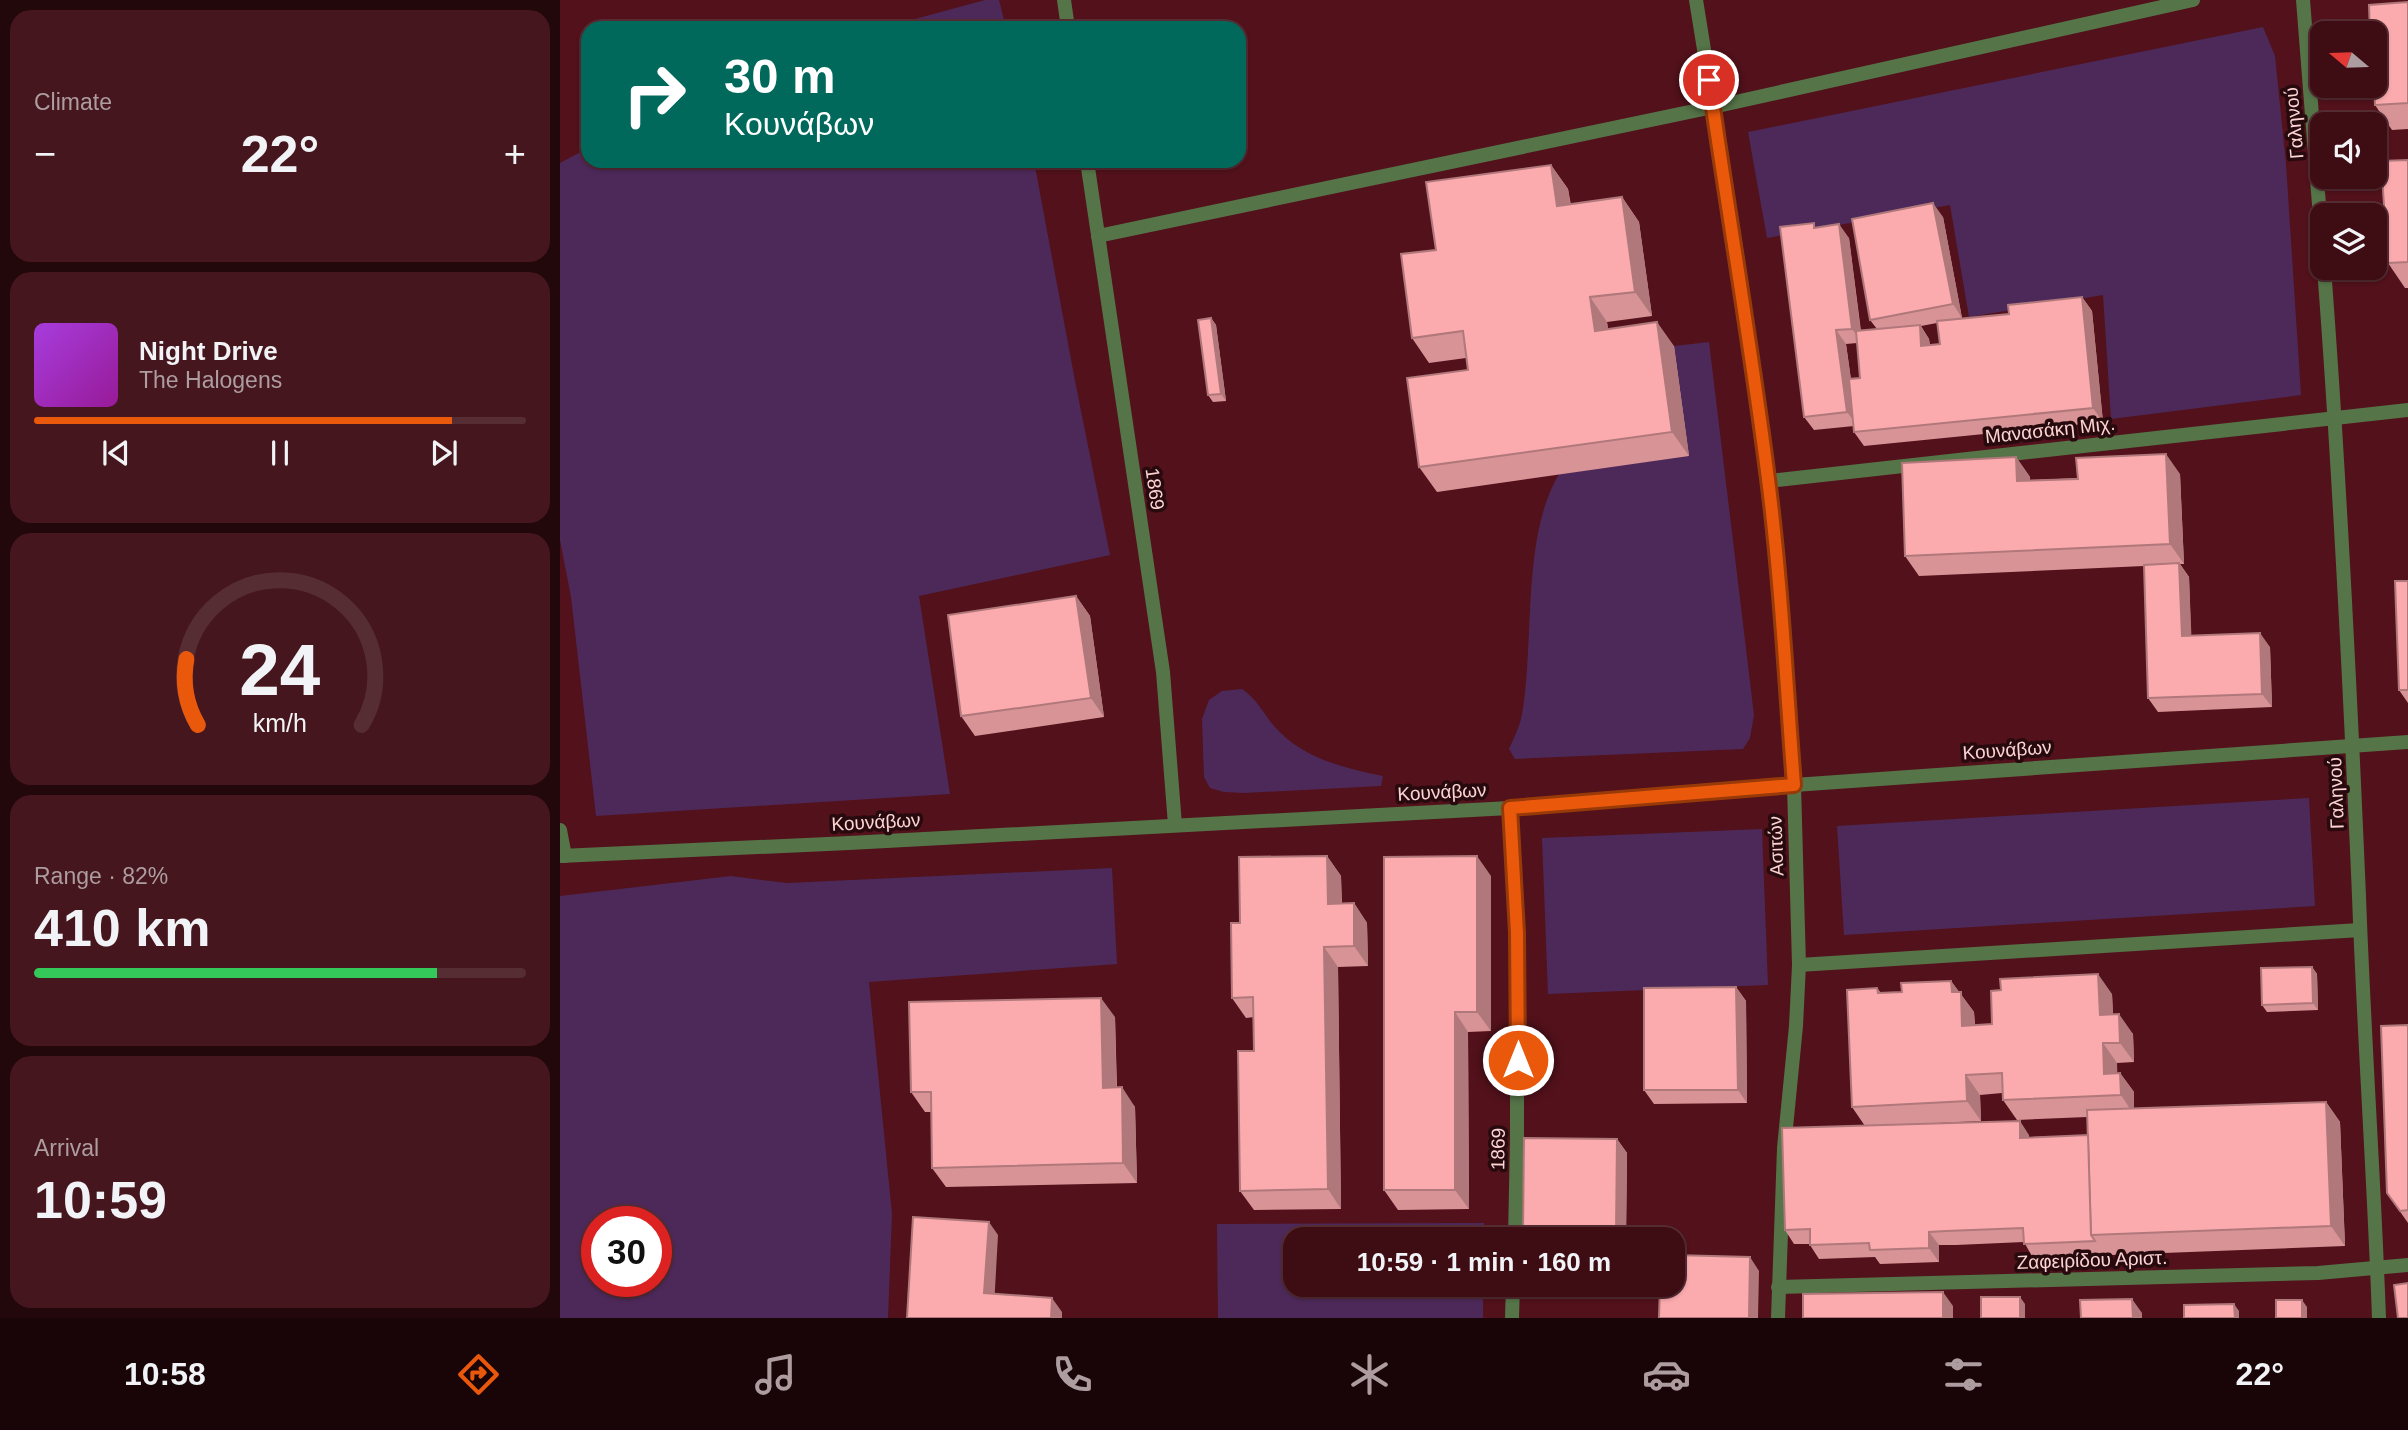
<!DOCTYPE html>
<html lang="en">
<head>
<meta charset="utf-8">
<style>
  body { margin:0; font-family:Arial,sans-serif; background:#45161d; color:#f1f3f6; height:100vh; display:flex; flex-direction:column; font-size:26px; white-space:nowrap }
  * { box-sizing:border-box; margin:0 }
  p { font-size:23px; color:#ad9ca0 }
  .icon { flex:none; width:38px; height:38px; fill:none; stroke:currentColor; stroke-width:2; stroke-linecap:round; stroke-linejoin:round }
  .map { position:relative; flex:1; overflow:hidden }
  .side { display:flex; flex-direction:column; gap:10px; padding:10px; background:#22070b; width:560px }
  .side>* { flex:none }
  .top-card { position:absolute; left:21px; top:21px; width:665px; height:147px; border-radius:21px; box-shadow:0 2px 5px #0004,0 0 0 2px #572d34; background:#00695c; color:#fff; overflow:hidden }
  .needle { width:46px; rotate:289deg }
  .fabs { position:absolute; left:1750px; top:21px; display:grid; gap:14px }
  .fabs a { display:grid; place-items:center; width:77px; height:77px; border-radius:14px; background:#3e0d14; box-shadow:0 2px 5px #0004,0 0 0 2px #572d34; font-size:35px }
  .speed { position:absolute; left:21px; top:1206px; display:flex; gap:14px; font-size:35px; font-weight:700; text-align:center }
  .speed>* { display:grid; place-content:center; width:91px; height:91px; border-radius:50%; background:#3e0d14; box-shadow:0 2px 5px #0004,0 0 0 2px #572d34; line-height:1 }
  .speed .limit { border:10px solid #d22; background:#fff; color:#111 }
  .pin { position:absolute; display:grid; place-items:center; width:60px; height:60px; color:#fff; margin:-30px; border:4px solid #fff; border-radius:50%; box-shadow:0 2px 7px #0007 }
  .me { position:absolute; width:77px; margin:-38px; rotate:0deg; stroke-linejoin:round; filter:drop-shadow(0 0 5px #0008) }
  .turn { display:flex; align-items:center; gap:24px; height:147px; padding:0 28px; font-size:32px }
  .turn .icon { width:91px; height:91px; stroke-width:2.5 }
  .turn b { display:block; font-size:49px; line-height:60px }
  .big { font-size:52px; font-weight:800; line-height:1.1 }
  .side .card { flex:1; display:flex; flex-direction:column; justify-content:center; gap:10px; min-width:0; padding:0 24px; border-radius:21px; background:#45161d }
  .side .dial { align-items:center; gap:0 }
  .dial svg { height:182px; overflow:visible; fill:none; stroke:#572d34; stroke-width:7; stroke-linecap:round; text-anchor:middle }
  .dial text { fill:#f1f3f6; stroke:none }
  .song { display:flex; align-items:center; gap:21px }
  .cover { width:84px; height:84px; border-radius:10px; background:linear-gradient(135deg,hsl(280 70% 55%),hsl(300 70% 35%)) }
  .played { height:7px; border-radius:4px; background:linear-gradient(90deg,#ea580c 85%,#572d34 85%) }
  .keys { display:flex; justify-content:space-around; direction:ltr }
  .heat { display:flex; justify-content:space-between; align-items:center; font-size:38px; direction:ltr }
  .charge { height:10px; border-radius:5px; background:linear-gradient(90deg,#34c759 82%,#572d34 0) }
  .trip { position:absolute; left:723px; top:1227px; width:402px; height:70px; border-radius:21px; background:#3e0d14; box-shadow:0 2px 5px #0004,0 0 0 2px #572d34; font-weight:800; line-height:70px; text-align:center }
  .dock { display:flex; height:112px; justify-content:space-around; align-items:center; background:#190508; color:#ad9ca0 }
  .dock .icon { width:49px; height:49px }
  .dock .current { color:#ea580c }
  .dock b { font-size:32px; color:#f1f3f6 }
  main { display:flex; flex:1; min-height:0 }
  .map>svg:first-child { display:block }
  .green { fill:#4d2959; fill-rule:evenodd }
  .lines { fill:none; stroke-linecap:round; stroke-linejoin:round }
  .minor { stroke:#557448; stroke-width:14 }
  .wall { fill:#d89396; fill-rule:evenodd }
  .shaded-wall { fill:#b0787a }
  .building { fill:#fbabae; stroke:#b0787a; stroke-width:2 }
  .route-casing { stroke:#983908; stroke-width:18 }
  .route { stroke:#ea580c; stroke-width:12 }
  .labels { text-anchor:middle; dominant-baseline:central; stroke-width:7; stroke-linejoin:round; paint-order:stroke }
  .street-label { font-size:19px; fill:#fdd3d3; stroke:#260a0d }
</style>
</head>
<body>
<main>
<section class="side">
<div class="card"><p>Climate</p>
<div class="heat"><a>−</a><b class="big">22°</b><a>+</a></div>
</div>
<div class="card">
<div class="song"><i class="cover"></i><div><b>Night Drive</b><p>The Halogens</p></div></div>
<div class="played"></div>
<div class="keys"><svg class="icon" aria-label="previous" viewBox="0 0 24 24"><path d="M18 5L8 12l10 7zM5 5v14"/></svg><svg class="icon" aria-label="pause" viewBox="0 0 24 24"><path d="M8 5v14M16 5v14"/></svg><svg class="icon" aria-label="next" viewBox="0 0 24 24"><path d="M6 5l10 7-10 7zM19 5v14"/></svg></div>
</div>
<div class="card dial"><svg viewBox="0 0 100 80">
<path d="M14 69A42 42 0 1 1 86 69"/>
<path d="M14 69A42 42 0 0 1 9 40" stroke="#ea580c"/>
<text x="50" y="56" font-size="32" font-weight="700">24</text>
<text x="50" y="72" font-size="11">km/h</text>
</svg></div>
<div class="card"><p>Range · 82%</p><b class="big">410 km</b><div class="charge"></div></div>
<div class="card"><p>Arrival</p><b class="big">10:59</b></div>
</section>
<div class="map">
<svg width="1848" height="1318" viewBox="0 0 1848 1318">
  <rect width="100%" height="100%" fill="#52111b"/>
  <g class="green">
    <path d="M425,0H439L446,28H322Z"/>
    <path d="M1703,27L1715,56L1726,164L1741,395L1551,419L1543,295L1409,317L1390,205L1207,238L1188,132Z"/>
    <path d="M28,148V161H474L515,381L550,555L359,596L390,794L36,816L11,597L0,540V163Z"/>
    <path d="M1149,342L1194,715L1190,738L1183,749L955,759L949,749C954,738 960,726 962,714C975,641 961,538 999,474L1114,346Z"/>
    <path d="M682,689C697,699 703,713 714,726C742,758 783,768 823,776L821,786L684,793L664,792L650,788L644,777L642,719L649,700L662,691Z"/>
    <path d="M1749,798L1755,906L1284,935L1277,826Z"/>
    <path d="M1202,829L1208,985L988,994L982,838Z"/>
    <path d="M552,868L557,964L309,982L332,1214L328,1318H0V896L171,876L227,883ZM37,1222H96V1281H37Z"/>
    <path d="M924,1223L923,1239H735V1284L923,1285V1318H658L657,1224Z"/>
  </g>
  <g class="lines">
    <g class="minor">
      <path d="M504,0L508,28"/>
      <path d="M1136,0L1174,235L1209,481L1222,619L1234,785L1239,965L1236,1026L1224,1148L1218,1318"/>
      <path d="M1743,0L1762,243"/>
      <path d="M527,161L603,672L615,825"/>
      <path d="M538,236L1153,107L1633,0"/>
      <path d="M1764,268C1780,477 1790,686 1799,896C1804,1037 1814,1177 1819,1318"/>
      <path d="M1209,481L1848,410"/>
      <path d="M950,808L957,933V1138L955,1239"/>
      <path d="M0,830L5,856"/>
      <path d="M0,856L289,843L950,808L1234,785L1848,742"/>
      <path d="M1239,965L1800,930"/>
      <path d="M1218,1287L1758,1273L1848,1265"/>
      <path d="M952,1318L953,1284"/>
    </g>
  </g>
  <g class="wall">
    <path d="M1848,2V129L1832,130L1815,105Z"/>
    <path d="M1848,160V288H1845L1828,263Z"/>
    <path d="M991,165L1008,189L1011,205L1062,197L1079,222L1092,316L1047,322L1048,329L1114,346L1129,456L877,492L859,467L908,370L906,358L869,363L852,338L876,250Z"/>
    <path d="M1383,217L1402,318L1392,320L1449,314L1522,297L1532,311L1543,422L1304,446L1294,432V426L1254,430L1244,417L1256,227L1289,238L1301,331L1317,329L1310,320ZM1377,323L1380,344L1370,345L1369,339L1361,326ZM1297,343L1300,378L1291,379L1286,344Z"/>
    <path d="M651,318L656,325L666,401L653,402L648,395Z"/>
    <path d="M1456,457L1470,477V480L1620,474L1624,564H1620L1629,577L1631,636L1710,647L1712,707L1598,712L1588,698L1584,566L1359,576L1345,556Z"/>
    <path d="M1848,581V703L1839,690Z"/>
    <path d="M516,596L530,616L544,717L415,736L401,716Z"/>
    <path d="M767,856L781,876L782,904L794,903L807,923L808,966L778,967L781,1209L694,1210L680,1191L694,1051V1017L686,1018L672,998L680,923Z"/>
    <path d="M931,876V1031L908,1032L909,1209L838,1210L824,1190Z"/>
    <path d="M1752,967L1757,974L1758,1010L1707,1012L1702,1005Z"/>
    <path d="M1391,981L1414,1012L1415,1025L1432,1024L1552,994L1553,1015L1573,1034L1574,1062L1557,1063V1073H1560L1574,1092V1109L1766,1102L1780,1122L1785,1246L1473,1258L1464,1242L1396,1245H1379V1262L1320,1264L1315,1257L1259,1259L1250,1245V1244H1234L1225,1230L1305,1126L1292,1107L1317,988L1321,993L1342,992ZM1442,1093L1443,1100L1457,1120L1527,1117L1528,1135L1469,1137V1135L1356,1124L1421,1121L1420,1095Z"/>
    <path d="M1176,987L1186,1001L1187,1103L1094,1104L1084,1090Z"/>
    <path d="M555,1017L557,1087L575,1107L577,1183L386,1187L372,1168L371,1112H365L351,1092Z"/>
    <path d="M1848,1025V1223L1827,1193Z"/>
    <path d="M1057,1139L1067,1153L1066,1239H969L963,1231Z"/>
  </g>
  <g class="shaded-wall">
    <path d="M991,165L1008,189L1014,231L997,206Z"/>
    <path d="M1062,197L1079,222L1092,316L1075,292Z"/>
    <path d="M1373,203L1383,217L1402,318L1393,304Z"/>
    <path d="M1279,224L1289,238L1302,342L1292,329Z"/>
    <path d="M1030,297L1047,322L1052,355L1035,331Z"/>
    <path d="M1522,297L1532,311L1543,422L1533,408Z"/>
    <path d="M651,318L656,325L666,401L661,394Z"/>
    <path d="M1097,322L1114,346L1129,456L1112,432Z"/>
    <path d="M1360,325L1369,339L1371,360L1361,346Z"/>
    <path d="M1276,330L1286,344L1297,425L1287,412Z"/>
    <path d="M1606,454L1620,474L1624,564L1610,544Z"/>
    <path d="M1456,457L1470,477L1471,501L1457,481Z"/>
    <path d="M1619,563L1629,577L1632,650L1622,636Z"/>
    <path d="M516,596L530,616L544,717L531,698Z"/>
    <path d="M1700,633L1710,647L1712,707L1702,694Z"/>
    <path d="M767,856L781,876L782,924L768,904Z"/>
    <path d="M917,856L931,876V1031L917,1012Z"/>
    <path d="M794,903L807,923L808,966L794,946Z"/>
    <path d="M764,947L778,967L781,1209L768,1189Z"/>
    <path d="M1752,967L1757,974L1758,1010L1753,1003Z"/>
    <path d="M1538,974L1552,994L1554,1035L1540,1015Z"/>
    <path d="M1391,981L1414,1012L1416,1046L1402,1026L1392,992Z"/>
    <path d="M1176,987L1186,1001L1187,1103L1178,1090Z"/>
    <path d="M541,998L555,1017L557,1107L543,1088Z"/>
    <path d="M895,1012L908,1032L909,1209L895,1190Z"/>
    <path d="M1559,1014L1573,1034L1574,1062L1560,1043Z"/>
    <path d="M1543,1043L1557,1063L1558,1093L1544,1074Z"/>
    <path d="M1560,1073L1574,1092V1115L1561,1095Z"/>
    <path d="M1406,1075L1420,1095L1421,1121L1407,1101Z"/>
    <path d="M562,1087L575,1107L577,1183L563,1163Z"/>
    <path d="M1766,1102L1780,1122L1785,1246L1771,1226Z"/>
    <path d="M1460,1121L1469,1135L1470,1152L1460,1138Z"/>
    <path d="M1057,1139L1067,1153L1066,1239H1061L1056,1232Z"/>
    <path d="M429,1222L438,1235L434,1307L424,1293Z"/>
    <path d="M1369,1232L1379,1245V1262L1369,1248Z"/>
    <path d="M1190,1257L1199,1271L1198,1318H1189Z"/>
    <path d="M1383,1292L1393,1306V1318H1383Z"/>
    <path d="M1460,1297L1465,1304V1318H1460Z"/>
    <path d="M492,1298L502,1312V1318H491Z"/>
    <path d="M1572,1299L1582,1313V1318H1573Z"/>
    <path d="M1742,1300L1747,1307V1318H1742Z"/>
    <path d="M1674,1304L1679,1311V1318H1675Z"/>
  </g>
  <g class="building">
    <path d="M1848,2V103L1815,105L1814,86H1815V33H1810L1809,5Z"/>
    <path d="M1848,160V262L1828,263L1821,161Z"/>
    <path d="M991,165L997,206L1062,197L1075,292L1030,297L1035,331L1097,322L1112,432L859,467L847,378L908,370L903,331L852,338L841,254L876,250L866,182Z"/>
    <path d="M1373,203L1393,304L1310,320L1292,219Z"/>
    <path d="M1254,223V228L1279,224L1292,329L1276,330L1287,412L1244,417L1220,227Z"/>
    <path d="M1522,297L1533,408L1294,432L1289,379L1300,378L1296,331L1360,325L1361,346L1380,344L1377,321L1449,314L1448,305Z"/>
    <path d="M651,318L661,394L648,395L638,320Z"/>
    <path d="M1606,454L1610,544L1345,556L1342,463L1456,457L1457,481L1518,479L1516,458Z"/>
    <path d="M1619,563L1622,636L1700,633L1702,694L1588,698L1584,565Z"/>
    <path d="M1835,581H1848V690H1839Z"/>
    <path d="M516,596L531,698L401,716L388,615Z"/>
    <path d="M767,856L768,904L794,903V946L764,947L768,1189L680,1191L678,1051H694L693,997L672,998L671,923H680L679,857Z"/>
    <path d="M917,856V1012H895V1190H824V857Z"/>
    <path d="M1752,967L1753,1003L1702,1005L1701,968Z"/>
    <path d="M1538,974L1540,1015L1559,1014L1560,1043H1543L1544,1074L1560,1073L1561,1095L1443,1100L1442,1073L1406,1075L1407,1101L1292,1107L1287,990L1317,988L1318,993L1342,992L1341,983L1391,981L1392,992H1401L1402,1026L1432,1024L1431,991L1441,990L1440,979Z"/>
    <path d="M1176,987L1178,1090H1084V988Z"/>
    <path d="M541,998L543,1088L562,1087L563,1163L372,1168L371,1092H351L349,1002Z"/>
    <path d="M1848,1025V1210L1840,1211L1827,1193L1821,1026Z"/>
    <path d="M1766,1102L1771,1226L1531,1235L1527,1110Z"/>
    <path d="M1460,1121V1138L1528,1135L1531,1235L1535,1241L1464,1244L1463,1228L1386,1231L1369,1232V1248L1310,1250L1309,1243L1250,1245V1229L1225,1230L1222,1128Z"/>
    <path d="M964,1138L1057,1139L1056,1232L963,1231Z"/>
    <path d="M353,1217L429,1222L424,1293L492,1298L491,1318H347Z"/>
    <path d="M1113,1255L1190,1257L1189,1318H1099L1100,1284H1113Z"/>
    <path d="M1848,1283V1318H1838L1834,1285Z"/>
    <path d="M1383,1292V1318H1243V1294Z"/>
    <rect x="1421" y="1297" width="39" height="21"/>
    <path d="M1572,1299L1573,1318H1521L1520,1300Z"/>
    <rect x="1716" y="1300" width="26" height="18"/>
    <path d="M1674,1304L1675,1318H1624V1305Z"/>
  </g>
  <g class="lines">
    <g class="route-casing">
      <path id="route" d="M958,1060L957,933L950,808L1234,785C1226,683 1221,580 1208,479C1191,345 1168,213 1149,80"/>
    </g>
    <use href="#route" class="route"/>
  </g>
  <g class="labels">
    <g class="street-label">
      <text transform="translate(1734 123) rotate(-95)">Γαληνού</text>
      <text transform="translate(1490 430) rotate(-6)">Μανασάκη Μιχ.</text>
      <text transform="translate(595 489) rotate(82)">1869</text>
      <text transform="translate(1447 750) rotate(-4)">Κουνάβων</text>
      <text transform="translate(882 792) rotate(-3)">Κουνάβων</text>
      <text transform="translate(1776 793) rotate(-92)">Γαληνού</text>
      <text transform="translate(316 822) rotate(-3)">Κουνάβων</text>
      <text transform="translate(1216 846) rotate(-92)">Ασιτών</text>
      <text transform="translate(938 1149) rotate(-89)">1869</text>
      <text transform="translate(1532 1260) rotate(-2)">Ζαφειρίδου Αριστ.</text>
    </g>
  </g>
</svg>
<div class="fabs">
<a><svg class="needle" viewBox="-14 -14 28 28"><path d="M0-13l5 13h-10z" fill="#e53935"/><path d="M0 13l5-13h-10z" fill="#ad9ca0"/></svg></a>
<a><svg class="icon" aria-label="sound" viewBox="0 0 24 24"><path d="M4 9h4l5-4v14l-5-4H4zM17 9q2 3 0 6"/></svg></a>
<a><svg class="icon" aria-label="layers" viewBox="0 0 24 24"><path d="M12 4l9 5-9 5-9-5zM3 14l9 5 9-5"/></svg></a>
</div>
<div class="speed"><div class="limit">30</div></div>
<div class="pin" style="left:1149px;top:80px;background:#d93025"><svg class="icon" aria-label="arrive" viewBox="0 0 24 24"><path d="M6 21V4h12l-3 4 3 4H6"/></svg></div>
<svg class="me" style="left:958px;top:1060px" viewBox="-20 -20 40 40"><circle r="17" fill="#ea580c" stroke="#fff" stroke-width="3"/><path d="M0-11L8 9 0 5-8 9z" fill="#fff"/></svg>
<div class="trip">10:59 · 1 min · 160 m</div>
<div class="top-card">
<div class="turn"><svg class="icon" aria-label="right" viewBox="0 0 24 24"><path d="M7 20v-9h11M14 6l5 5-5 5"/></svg><div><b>30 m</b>Κουνάβων</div></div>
</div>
</div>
</main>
<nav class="dock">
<b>10:58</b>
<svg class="icon current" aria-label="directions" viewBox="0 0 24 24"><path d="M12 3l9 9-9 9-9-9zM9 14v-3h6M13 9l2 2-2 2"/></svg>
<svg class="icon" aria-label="music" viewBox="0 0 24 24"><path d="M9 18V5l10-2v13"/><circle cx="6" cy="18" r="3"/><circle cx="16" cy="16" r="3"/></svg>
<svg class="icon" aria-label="phone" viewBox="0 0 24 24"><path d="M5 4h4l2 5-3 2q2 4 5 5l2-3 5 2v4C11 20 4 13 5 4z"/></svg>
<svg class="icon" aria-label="climate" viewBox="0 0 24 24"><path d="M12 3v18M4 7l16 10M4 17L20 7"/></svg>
<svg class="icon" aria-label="car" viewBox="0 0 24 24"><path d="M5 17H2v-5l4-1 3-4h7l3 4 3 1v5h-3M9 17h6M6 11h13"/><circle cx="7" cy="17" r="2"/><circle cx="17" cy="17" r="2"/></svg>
<svg class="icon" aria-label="filters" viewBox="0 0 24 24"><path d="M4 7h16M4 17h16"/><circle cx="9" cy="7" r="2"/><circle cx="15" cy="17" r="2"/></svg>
<b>22°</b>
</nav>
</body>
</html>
